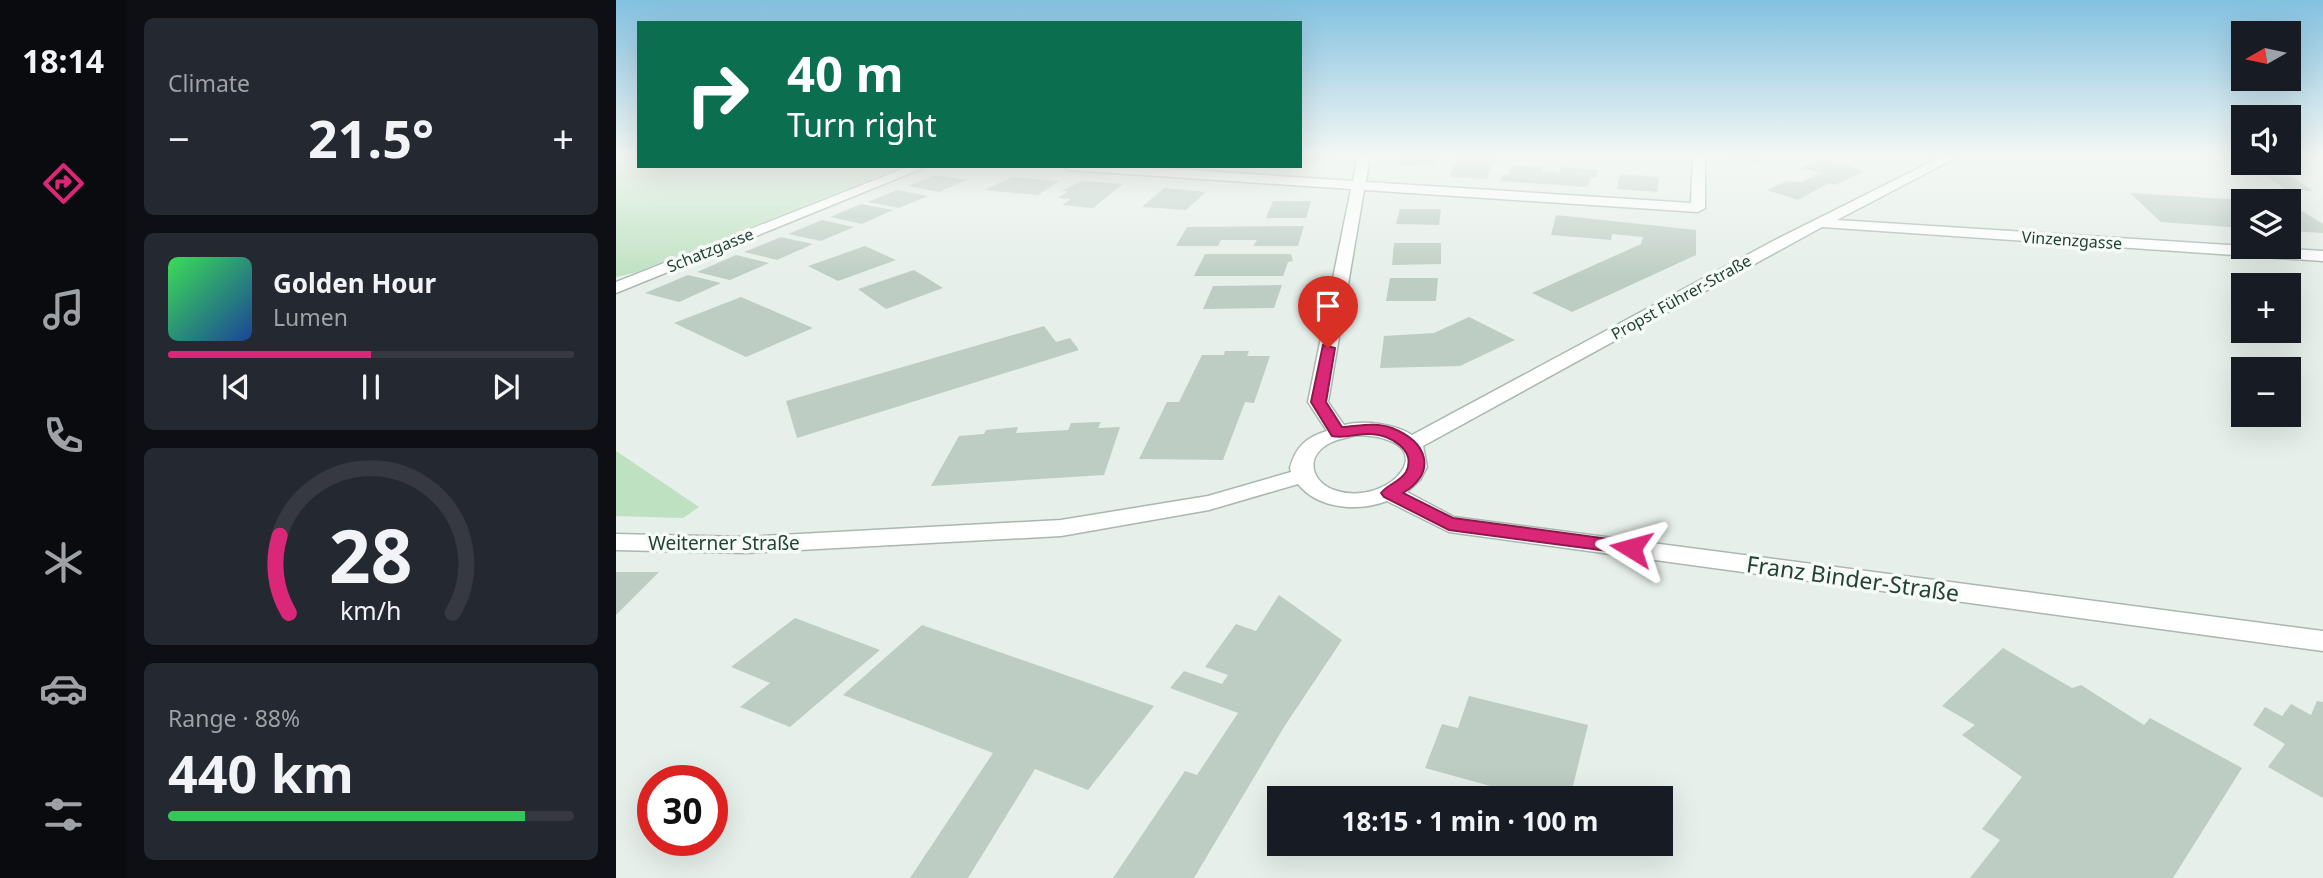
<!DOCTYPE html>
<html lang="en">
<head>
<meta charset="utf-8">
<style>
  body { margin:0; font-family:"Noto Sans",sans-serif; background:#242831; color:#f1f3f6; height:100vh; display:flex; flex-direction:column; font-size:26px; white-space:nowrap }
  * { box-sizing:border-box; margin:0 }
  p { font-size:23px; color:#9ea1a6 }
  .icon { flex:none; width:38px; height:38px; fill:none; stroke:currentColor; stroke-width:2; stroke-linecap:round; stroke-linejoin:round }
  .map { position:relative; flex:1; overflow:hidden }
  .panel { display:flex; flex-direction:column; gap:18px; padding:18px; background:#0d0f14; width:490px }
  .panel>* { flex:none }
  .hud { position:absolute; left:21px; top:21px; width:665px; height:147px; border-radius:0px; box-shadow:0 7px 28px #0002; background:#0b6e4f; color:#fff; overflow:hidden }
  .needle { width:46px; rotate:261deg }
  .controls { position:absolute; left:1615px; top:21px; display:grid; gap:14px }
  .controls a { display:grid; place-items:center; width:70px; height:70px; border-radius:0px; background:#171b24; box-shadow:0 7px 28px #0002; font-size:35px }
  .speed { position:absolute; left:21px; top:765px; display:flex; gap:14px; font-size:35px; font-weight:700; text-align:center }
  .speed>* { display:grid; place-content:center; width:91px; height:91px; border-radius:50%; background:#171b24; box-shadow:0 7px 28px #0002; line-height:1 }
  .speed .limit { border:10px solid #d22; background:#fff; color:#111 }
  .pin { position:absolute; display:grid; place-items:center; width:60px; height:60px; color:#fff; margin:-72px -30px; border-radius:50% 50% 50% 0; rotate:-45deg; box-shadow:0 0 7px #0007 }
  .pin .icon { rotate:45deg }
  .me { position:absolute; width:77px; margin:-38px; rotate:278deg; stroke-linejoin:round; filter:drop-shadow(0 0 5px #0008) }
  .turn { display:flex; align-items:center; gap:24px; height:147px; padding:0 35px; font-size:32px }
  .turn .icon { width:91px; height:91px; stroke-width:2.5 }
  .turn b { display:block; font-size:49px; line-height:60px }
  .big { font-size:52px; font-weight:700; line-height:1.1 }
  .panel .widget { flex:1; display:flex; flex-direction:column; justify-content:center; gap:10px; min-width:0; padding:0 24px; border-radius:10px; background:#242831 }
  .panel .dial { align-items:center; gap:0 }
  .dial svg { height:182px; overflow:visible; fill:none; stroke:#363941; stroke-width:7; stroke-linecap:round; text-anchor:middle }
  .dial text { fill:#f1f3f6; stroke:none }
  .song { display:flex; align-items:center; gap:21px }
  .cover { width:84px; height:84px; border-radius:10px; background:linear-gradient(135deg,hsl(130 70% 55%),hsl(220 70% 35%)) }
  .played { height:7px; border-radius:4px; background:linear-gradient(90deg,#db2777 50%,#363941 50%) }
  .keys { display:flex; justify-content:space-around; direction:ltr }
  .heat { display:flex; justify-content:space-between; align-items:center; font-size:38px; direction:ltr }
  .charge { height:10px; border-radius:5px; background:linear-gradient(90deg,#34c759 88%,#363941 0) }
  .trip { position:absolute; left:651px; top:786px; width:406px; height:70px; border-radius:0px; background:#171b24; box-shadow:0 7px 28px #0002; font-weight:700; line-height:70px; text-align:center }
  main { display:flex; flex:1; min-height:0 }
  .tabs { display:flex; flex-direction:column; width:126px; justify-content:space-around; align-items:center; background:#090b0e; color:#9ea1a6 }
  .tabs .icon { width:49px; height:49px }
  .tabs .active { color:#db2777 }
  .tabs b { font-size:32px; color:#f1f3f6 }
  .map>svg:first-child { display:block }
  .green { fill:#bee1c1 }
  .building { fill:#bdcdc4 }
  .lines { fill:none; stroke-linecap:round; stroke-linejoin:round }
  .minor-casing { stroke:#a8b8af; stroke-width:3 }
  .minor { fill:#fff; fill-rule:evenodd }
  .route { fill:#db2777; stroke:#8e194d; stroke-width:2 }
  .labels { text-anchor:middle; dominant-baseline:central; stroke-width:7; stroke-linejoin:round; paint-order:stroke }
  .far-street-label { font-size:16px; fill:#234235; stroke:#f7fbf8 }
  .street-label { font-size:19px; fill:#234235; stroke:#f7fbf8 }
  .near-street-label { font-size:23px; fill:#234235; stroke:#f7fbf8 }
</style>
</head>
<body>
<main>
<nav class="tabs">
<b>18:14</b>
<svg class="icon active" aria-label="directions" viewBox="0 0 24 24"><path d="M12 3l9 9-9 9-9-9zM9 14v-3h6M13 9l2 2-2 2"/></svg>
<svg class="icon" aria-label="music" viewBox="0 0 24 24"><path d="M9 18V5l10-2v13"/><circle cx="6" cy="18" r="3"/><circle cx="16" cy="16" r="3"/></svg>
<svg class="icon" aria-label="phone" viewBox="0 0 24 24"><path d="M5 4h4l2 5-3 2q2 4 5 5l2-3 5 2v4C11 20 4 13 5 4z"/></svg>
<svg class="icon" aria-label="climate" viewBox="0 0 24 24"><path d="M12 3v18M4 7l16 10M4 17L20 7"/></svg>
<svg class="icon" aria-label="car" viewBox="0 0 24 24"><path d="M5 17H2v-5l4-1 3-4h7l3 4 3 1v5h-3M9 17h6M6 11h13"/><circle cx="7" cy="17" r="2"/><circle cx="17" cy="17" r="2"/></svg>
<svg class="icon" aria-label="filters" viewBox="0 0 24 24"><path d="M4 7h16M4 17h16"/><circle cx="9" cy="7" r="2"/><circle cx="15" cy="17" r="2"/></svg>
</nav>
<section class="panel">
<div class="widget"><p>Climate</p>
<div class="heat"><a>−</a><b class="big">21.5°</b><a>+</a></div>
</div>
<div class="widget">
<div class="song"><i class="cover"></i><div><b>Golden Hour</b><p>Lumen</p></div></div>
<div class="played"></div>
<div class="keys"><svg class="icon" aria-label="previous" viewBox="0 0 24 24"><path d="M18 5L8 12l10 7zM5 5v14"/></svg><svg class="icon" aria-label="pause" viewBox="0 0 24 24"><path d="M8 5v14M16 5v14"/></svg><svg class="icon" aria-label="next" viewBox="0 0 24 24"><path d="M6 5l10 7-10 7zM19 5v14"/></svg></div>
</div>
<div class="widget dial"><svg viewBox="0 0 100 80">
<path d="M14 69A42 42 0 1 1 86 69"/>
<path d="M14 69A42 42 0 0 1 10 35" stroke="#db2777"/>
<text x="50" y="56" font-size="32" font-weight="700">28</text>
<text x="50" y="72" font-size="11">km/h</text>
</svg></div>
<div class="widget"><p>Range · 88%</p><b class="big">440 km</b><div class="charge"></div></div>
</section>
<div class="map">
<svg width="1707" height="878" viewBox="0 0 1707 878">
  <rect width="100%" height="100%" fill="#e6efe9"/>
  <g class="green">
    <path d="M0,155H23V166H288L21,272L0,277Z"/>
    <path d="M0,451L83,507L67,518L0,516Z"/>
  </g>
  <g class="building">
    <path d="M684,155H712L709,162L684,165Z"/>
    <path d="M786,155H820V164L785,165Z"/>
    <path d="M847,155H882L884,158L879,161L871,179L834,177L838,163H842Z"/>
    <path d="M1116,155H1143L1144,163L1117,161Z"/>
    <path d="M1206,158L1249,171L1219,185L1213,183L1182,200L1151,190L1171,181L1185,182L1204,173L1184,168Z"/>
    <path d="M896,165L927,167L926,171L942,172L940,182L945,167L981,170V177H975L972,187L884,181L886,175H892Z"/>
    <path d="M1004,174L1043,177L1041,192L1001,189Z"/>
    <path d="M319,175L350,180L323,192L292,186Z"/>
    <path d="M1650,176L1676,177L1697,191L1671,190Z"/>
    <path d="M396,177L443,181L422,195L368,190Z"/>
    <path d="M466,181L507,184L477,208L446,205L455,199L442,198L452,191H445Z"/>
    <path d="M548,188L590,192L570,210L526,207Z"/>
    <path d="M281,190L312,196L283,208L252,202Z"/>
    <path d="M1514,193L1628,200V228L1545,222Z"/>
    <path d="M657,201H695L690,218H650Z"/>
    <path d="M1673,203L1707,224V233L1673,231Z"/>
    <path d="M245,204L277,210L246,224L214,217Z"/>
    <path d="M784,209H825L823,225L780,224Z"/>
    <path d="M940,215L1080,230V255L956,312L916,293L1025,244L1027,237L996,234L995,240L935,235Z"/>
    <path d="M206,220L238,227L205,241L172,234Z"/>
    <path d="M688,226L682,246H637L641,240H605L602,246H560L571,227Z"/>
    <path d="M165,237L197,244L161,260L128,252Z"/>
    <path d="M778,243H825V264L776,265Z"/>
    <path d="M249,246L280,260L222,281L192,266Z"/>
    <path d="M589,254H675L677,261L672,262L667,276H578Z"/>
    <path d="M120,255L153,263L114,280L81,272Z"/>
    <path d="M298,270L327,288L270,309L242,289Z"/>
    <path d="M72,275L105,283L63,302L29,293Z"/>
    <path d="M774,278H822L820,301H770Z"/>
    <path d="M666,285L658,308L587,309L597,286Z"/>
    <path d="M125,297L197,328L130,357L58,323Z"/>
    <path d="M853,317L899,340L844,366L764,368L768,336L818,333Z"/>
    <path d="M428,326L440,342L454,338L463,350L181,438L170,401Z"/>
    <path d="M609,351H633L631,356H654L638,403L629,402L607,460L523,459L551,402H563L586,355H608Z"/>
    <path d="M485,422L482,428L504,427L488,475L315,486L343,436L368,434L370,430L402,427L400,433L452,430L455,423Z"/>
    <path d="M0,572H43L0,615Z"/>
    <path d="M663,595L726,640L668,727L578,878H497L569,771L581,775L622,713L554,688L568,671L606,684L612,675L589,667L620,624L640,631Z"/>
    <path d="M179,618L264,650L174,727L124,707L154,683L115,667Z"/>
    <path d="M306,625L538,706L472,790L419,769L352,878H294L377,753L227,695Z"/>
    <path d="M1387,648L1456,688L1465,685L1528,725L1534,718L1626,768L1557,878H1354L1384,840L1366,829L1406,777L1346,735L1359,725L1326,706Z"/>
    <path d="M853,696L972,725L954,798H918L809,768L826,724L842,728Z"/>
    <path d="M1701,701L1707,702V798L1652,767L1669,744L1637,725L1649,707L1666,716L1675,704L1695,715Z"/>
  </g>
  <g class="lines">
    <g class="minor-casing">
      <g id="minor">
        <path d="M742,155H754L750,182L1075,203L1077,155H1089V208L1082,212L748,190L712,402L728,425C749,420 778,424 796,435L1159,240L1329,155H1345L1221,220L1707,251V261L1206,227L807,446L811,467L804,480L791,492L838,517L1707,631V651L833,532L771,501C742,512 702,509 682,484L593,510L445,536L129,553L0,550V534L129,537L445,520L592,496L675,472L674,468C679,448 690,437 711,431L692,402L735,189L453,170L447,166H514L737,181ZM739,435C836,437 774,510 718,490C694,481 689,456 714,443C721,439 731,438 739,435Z"/>
        <path d="M294,166H312L0,293V282Z"/>
      </g>
    </g>
    <use href="#minor" class="minor"/>
  </g>
  <linearGradient id="sky" x2="0" y2="1"><stop stop-color="#83c1e0"/><stop offset="0.56" stop-color="#f4f8f5"/><stop offset="1" stop-color="#f4f8f5" stop-opacity="0"/></linearGradient>
  <rect width="1707" height="278" fill="url(#sky)"/>
  <path class="route" d="M707,345L719,348L710,402L726,427C743,426 760,422 776,428C811,442 822,471 787,493L837,518L1015,542L1022,544L1024,548L1022,553L1015,554L833,530L768,497L765,493C772,484 784,482 790,472C801,450 774,435 755,434C742,433 729,439 716,436L695,402Z"/>
  <g class="labels">
    <g class="far-street-label">
      <text transform="translate(1456 240) rotate(4)">Vinzenzgasse</text>
      <text transform="translate(94 250) rotate(-22)">Schatzgasse</text>
      <text transform="translate(1065 297) rotate(-29)">Propst Führer-Straße</text>
    </g>
    <g class="street-label">
      <text x="108" y="543">Weiterner Straße</text>
    </g>
    <g class="near-street-label">
      <text transform="translate(1237 578) rotate(8)">Franz Binder-Straße</text>
    </g>
  </g>
</svg>
<div class="controls">
<a><svg class="needle" viewBox="-14 -14 28 28"><path d="M0-13l5 13h-10z" fill="#e53935"/><path d="M0 13l5-13h-10z" fill="#9ea1a6"/></svg></a>
<a><svg class="icon" aria-label="sound" viewBox="0 0 24 24"><path d="M4 9h4l5-4v14l-5-4H4zM17 9q2 3 0 6"/></svg></a>
<a><svg class="icon" aria-label="layers" viewBox="0 0 24 24"><path d="M12 4l9 5-9 5-9-5zM3 14l9 5 9-5"/></svg></a>
<a>+</a>
<a>−</a>
</div>
<div class="speed"><div class="limit">30</div></div>
<div class="pin" style="left:712px;top:348px;background:#d93025"><svg class="icon" aria-label="arrive" viewBox="0 0 24 24"><path d="M6 21V4h12l-3 4 3 4H6"/></svg></div>
<svg class="me" style="left:1015px;top:548px" viewBox="-20 -20 40 40"><path d="M0-17L14 15 0 8-14 15z" fill="#db2777" stroke="#fff" stroke-width="4"/></svg>
<div class="trip">18:15 · 1 min · 100 m</div>
<div class="hud">
<div class="turn"><svg class="icon" aria-label="right" viewBox="0 0 24 24"><path d="M7 20v-9h11M14 6l5 5-5 5"/></svg><div><b>40 m</b>Turn right</div></div>
</div>
</div>
</main>
</body>
</html>
